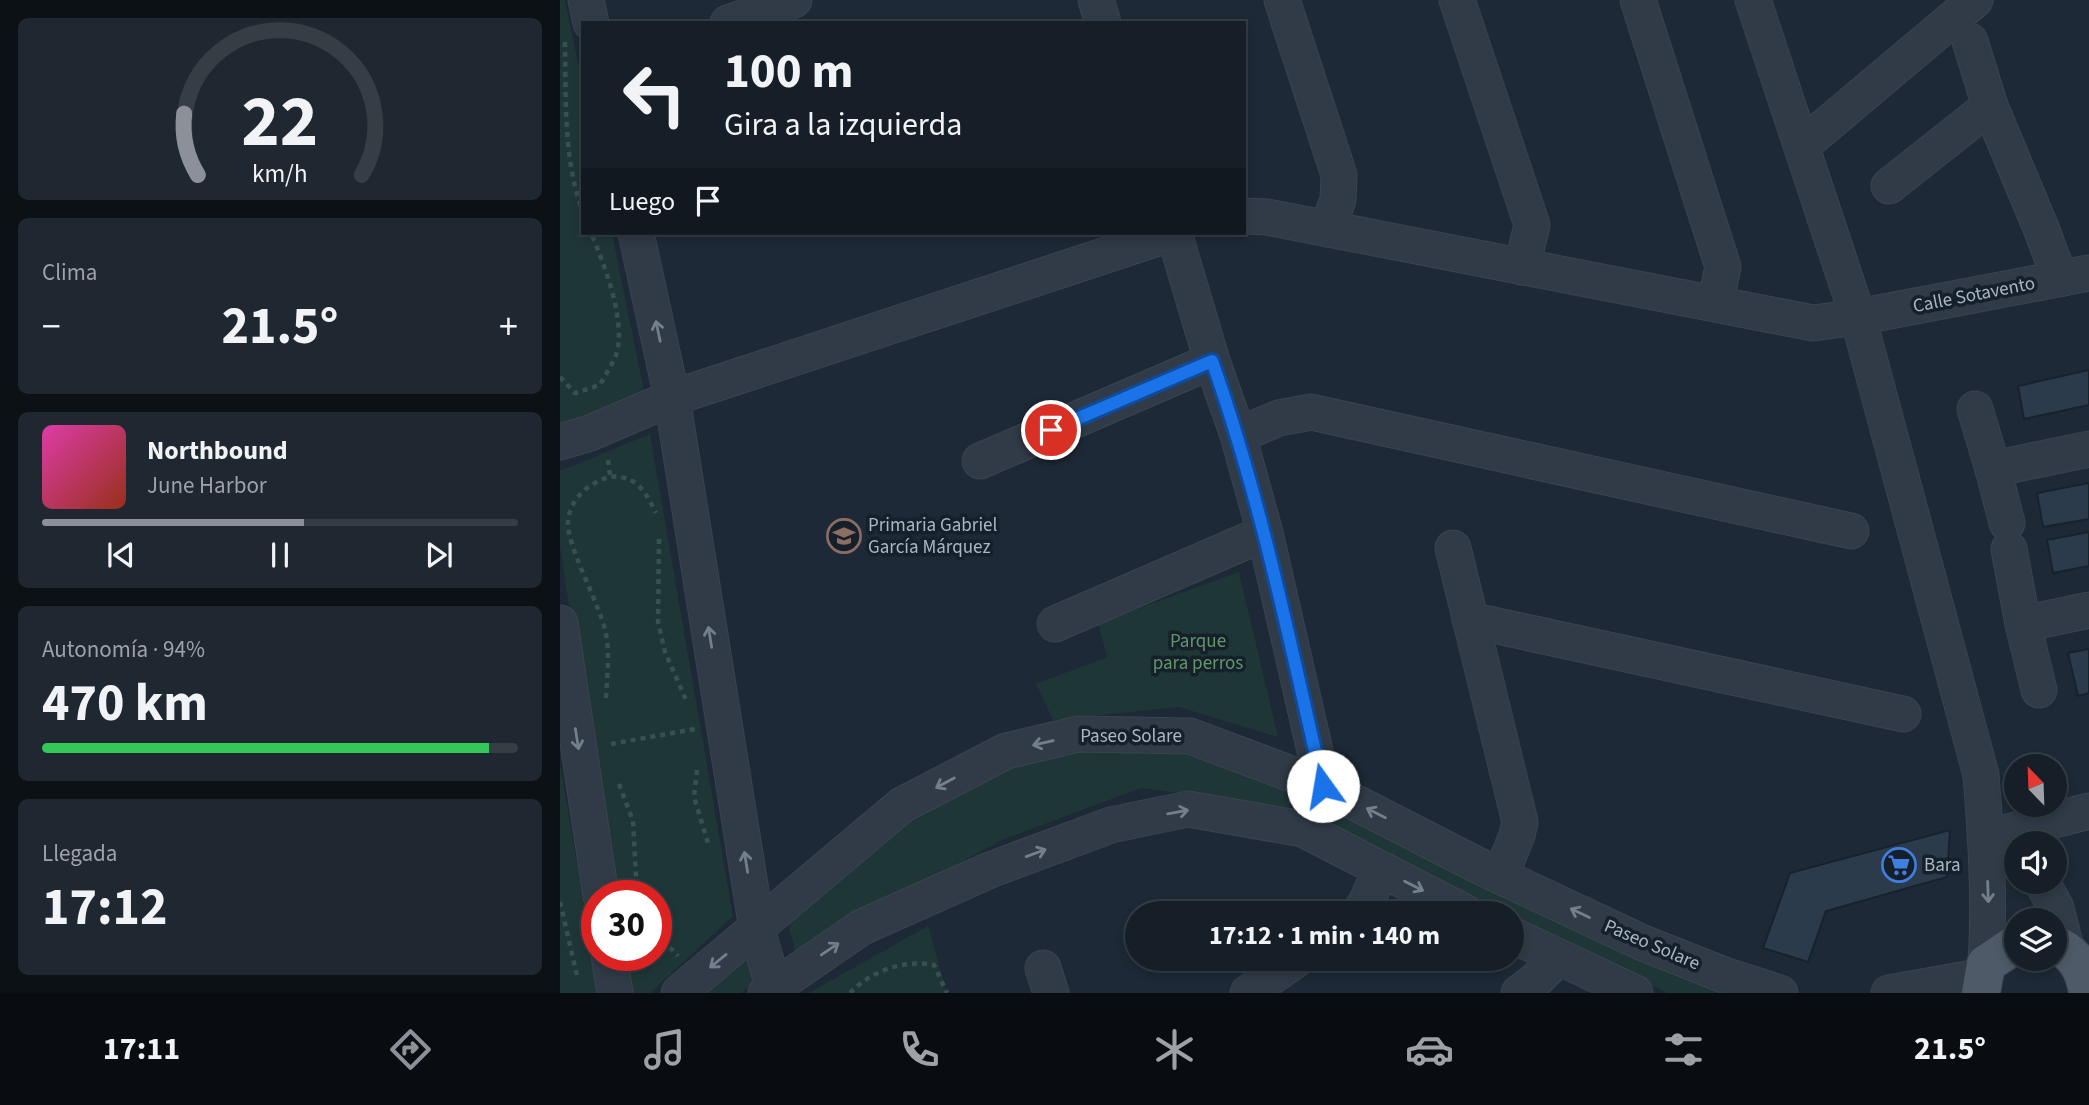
<!DOCTYPE html>
<html lang="es">
<head>
<meta charset="utf-8">
<style>
  body { margin:0; font-family:"Source Sans 3",sans-serif; background:#1f2730; color:#f1f3f6; height:100vh; display:flex; flex-direction:column; font-size:26px; white-space:nowrap }
  * { box-sizing:border-box; margin:0 }
  p { font-size:23px; color:#9ea2a8 }
  .icon { flex:none; width:38px; height:38px; fill:none; stroke:currentColor; stroke-width:2; stroke-linecap:round; stroke-linejoin:round }
  .map { position:relative; flex:1; overflow:hidden }
  .details { display:flex; flex-direction:column; gap:18px; padding:18px; background:#0c1116; width:560px }
  .details>* { flex:none }
  .banner { position:absolute; left:21px; top:21px; width:665px; height:214px; border-radius:0px; box-shadow:0 4px 10px #0003,0 0 0 2px #353d45; background:#161f28; color:#f1f3f6; overflow:hidden }
  .needle { width:46px; rotate:337deg }
  .tools { position:absolute; left:1444px; top:754px; display:grid; gap:14px }
  .tools a { display:grid; place-items:center; width:63px; height:63px; border-radius:50%; background:#161f28; box-shadow:0 4px 10px #0003,0 0 0 2px #353d45; font-size:35px }
  .speed { position:absolute; left:21px; top:880px; display:flex; gap:14px; font-size:35px; font-weight:700; text-align:center }
  .speed>* { display:grid; place-content:center; width:91px; height:91px; border-radius:50%; background:#161f28; box-shadow:0 4px 10px #0003,0 0 0 2px #353d45; line-height:1 }
  .speed .limit { border:10px solid #d22; background:#fff; color:#111 }
  .pin { position:absolute; display:grid; place-items:center; width:60px; height:60px; color:#fff; margin:-30px; border:4px solid #fff; border-radius:50%; box-shadow:0 2px 7px #0007 }
  .me { position:absolute; width:77px; margin:-38px; rotate:347deg; stroke-linejoin:round; filter:drop-shadow(0 0 5px #0008) }
  .turn { display:flex; align-items:center; gap:24px; height:147px; padding:0 28px; font-size:32px }
  .turn .icon { width:91px; height:91px; stroke-width:2.5 }
  .turn b { display:block; font-size:49px; line-height:60px }
  .then { display:flex; align-items:center; height:66px; padding:0 28px; background:#0003; gap:14px; font-size:26px }
  .big { font-size:52px; font-weight:700; line-height:1.1 }
  .details .tile { flex:1; display:flex; flex-direction:column; justify-content:center; gap:10px; min-width:0; padding:0 24px; border-radius:10px; background:#1f2730 }
  .details .dial { align-items:center; gap:0 }
  .dial svg { height:182px; overflow:visible; fill:none; stroke:#353d45; stroke-width:7; stroke-linecap:round; text-anchor:middle }
  .dial text { fill:#f1f3f6; stroke:none }
  .song { display:flex; align-items:center; gap:21px }
  .cover { width:84px; height:84px; border-radius:10px; background:linear-gradient(135deg,hsl(320 70% 55%),hsl(10 70% 35%)) }
  .played { height:7px; border-radius:4px; background:linear-gradient(90deg,#8c9099 55%,#353d45 55%) }
  .keys { display:flex; justify-content:space-around; direction:ltr }
  .heat { display:flex; justify-content:space-between; align-items:center; font-size:38px; direction:ltr }
  .charge { height:10px; border-radius:5px; background:linear-gradient(90deg,#34c759 94%,#353d45 0) }
  .trip { position:absolute; left:565px; top:901px; width:399px; height:70px; border-radius:35px; background:#161f28; box-shadow:0 4px 10px #0003,0 0 0 2px #353d45; font-weight:700; line-height:70px; text-align:center }
  .tab-bar { display:flex; height:112px; justify-content:space-around; align-items:center; background:#090c10; color:#9ea2a8 }
  .tab-bar .icon { width:49px; height:49px }
  .tab-bar .selected { color:#8c9099 }
  .tab-bar b { font-size:32px; color:#f1f3f6 }
  main { display:flex; flex:1; min-height:0 }
  .map>svg:first-child { display:block }
  .green { fill:#1f3637 }
  .building { fill:#2b3b4b; stroke:#18222d; stroke-width:2 }
  .lines { fill:none; stroke-linecap:round; stroke-linejoin:round }
  .minor-casing { stroke:#394450; stroke-width:37 }
  .major-casing { stroke:#394450; stroke-width:40 }
  .path { stroke:#375050; stroke-width:4.5; stroke-dasharray:5 5; stroke-linecap:butt }
  .minor { stroke:#303b47; stroke-width:35 }
  .major { stroke:#4e5a67; stroke-width:38 }
  .oneway { stroke:#737f8c }
  .route-casing { stroke:#114b97; stroke-width:18 }
  .route { stroke:#1a73e8; stroke-width:12 }
  .labels { text-anchor:middle; dominant-baseline:central; stroke-width:7; stroke-linejoin:round; paint-order:stroke }
  .street-label { font-size:19px; fill:#a9b6c5; stroke:#16202b }
  .poi-label { font-size:19px; fill:#a9b6c5; stroke:#16202b; text-anchor:start }
  .park-label { font-size:19px; fill:#609669; stroke:#16202b }
</style>
</head>
<body>
<main>
<section class="details">
<div class="tile dial"><svg viewBox="0 0 100 80">
<path d="M14 69A42 42 0 1 1 86 69"/>
<path d="M14 69A42 42 0 0 1 8 42" stroke="#8c9099"/>
<text x="50" y="56" font-size="32" font-weight="700">22</text>
<text x="50" y="72" font-size="11">km/h</text>
</svg></div>
<div class="tile"><p>Clima</p>
<div class="heat"><a>−</a><b class="big">21.5°</b><a>+</a></div>
</div>
<div class="tile">
<div class="song"><i class="cover"></i><div><b>Northbound</b><p>June Harbor</p></div></div>
<div class="played"></div>
<div class="keys"><svg class="icon" aria-label="previous" viewBox="0 0 24 24"><path d="M18 5L8 12l10 7zM5 5v14"/></svg><svg class="icon" aria-label="pause" viewBox="0 0 24 24"><path d="M8 5v14M16 5v14"/></svg><svg class="icon" aria-label="next" viewBox="0 0 24 24"><path d="M6 5l10 7-10 7zM19 5v14"/></svg></div>
</div>
<div class="tile"><p>Autonomía · 94%</p><b class="big">470 km</b><div class="charge"></div></div>
<div class="tile"><p>Llegada</p><b class="big">17:12</b></div>
</section>
<div class="map">
<svg width="1529" height="993" viewBox="0 0 1529 993">
  <rect width="100%" height="100%" fill="#1d2936"/>
  <g class="green">
    <path d="M0,0H5L23,87V233H52L85,396L0,425Z"/>
    <path d="M90,434L173,916L90,993H70L64,956H96V896H54L0,547V471Z"/>
    <path d="M679,572L718,737L619,707L493,720L476,684L547,657L538,623Z"/>
    <path d="M630,750L737,789L729,807L581,788L442,840L236,953L227,920L366,810L450,764L521,751Z"/>
    <path d="M0,764L39,993H0Z"/>
    <path d="M773,805L1171,993H1107L952,918V914L944,913L763,826Z"/>
    <path d="M368,926L387,993H249Z"/>
    <path d="M191,952L196,981L181,993H139Z"/>
  </g>
  <g class="building">
    <path d="M1529,370V405L1464,419L1458,386Z"/>
    <path d="M1529,483V519L1483,527L1477,493Z"/>
    <path d="M1529,532V566L1493,573L1487,540Z"/>
    <path d="M1529,649V693L1518,696L1508,653Z"/>
    <path d="M1390,830L1387,877L1266,911L1248,962L1203,948L1230,873Z"/>
  </g>
  <g class="lines">
    <g class="minor-casing">
      <g id="minor">
        <path d="M26,0L31,23"/>
        <path d="M536,0L543,23"/>
        <path d="M722,0L779,175L778,200L767,229"/>
        <path d="M897,0L972,225L962,267"/>
        <path d="M1078,0L1163,267L1155,304"/>
        <path d="M1193,0L1298,317L1421,775C1426,838 1430,900 1426,964"/>
        <path d="M168,23L234,0"/>
        <path d="M1410,41L1430,106L1481,228L1500,279"/>
        <path d="M1243,145L1415,0"/>
        <path d="M1329,186L1430,106"/>
        <path d="M684,216L707,217L1253,323L1298,317L1529,273"/>
        <path d="M76,233L112,398L197,929L215,993"/>
        <path d="M614,233L652,361L678,435L705,533L763,786L755,803"/>
        <path d="M1415,409L1433,469"/>
        <path d="M678,435L719,418L751,412L1291,531"/>
        <path d="M0,442L30,433L112,398L613,233"/>
        <path d="M420,461L652,361"/>
        <path d="M1447,523L1433,469L1529,449"/>
        <path d="M893,548L960,822L957,835L941,875"/>
        <path d="M1449,549L1463,624"/>
        <path d="M910,620L1343,714"/>
        <path d="M0,623L41,896"/>
        <path d="M495,624L705,533"/>
        <path d="M1479,690L1463,624L1529,610"/>
        <path d="M1426,838L1529,811"/>
        <path d="M1482,882L1496,908L1507,952"/>
        <path d="M798,914L806,903L821,869"/>
        <path d="M952,935L1075,993"/>
        <path d="M49,956L55,993"/>
        <path d="M483,968L491,993"/>
        <path d="M119,993L342,805L446,751L518,734L630,736L763,786L921,867L1083,943L1164,975L1220,993"/>
        <path d="M206,993L302,927L430,870L551,825L628,809L743,829L908,914"/>
        <path d="M688,993L737,959"/>
        <path d="M959,993L976,980L998,958"/>
        <path d="M1329,993L1424,976"/>
      </g>
    </g>
    <g class="major-casing">
      <g id="major">
        <path d="M1494,944C1516,953 1525,971 1528,993"/>
        <path d="M1421,993L1426,964L1456,944"/>
      </g>
    </g>
    <g class="path">
      <path d="M5,42C6,98 3,160 23,212"/>
      <path d="M0,377L15,393L40,385C45,375 52,365 56,355C67,323 44,263 31,233"/>
      <path d="M48,460L50,476"/>
      <path d="M99,539L98,622L105,652L126,700"/>
      <path d="M46,698C47,676 50,655 46,634C40,603 6,546 8,521C9,507 18,494 30,486C41,479 51,474 65,478C81,482 89,499 96,513"/>
      <path d="M51,744L135,729"/>
      <path d="M137,770L134,797L148,843"/>
      <path d="M59,784L73,821L77,896"/>
      <path d="M0,902L18,980"/>
      <path d="M96,933L118,956"/>
      <path d="M290,993C311,971 344,959 374,965L387,993"/>
    </g>
    <use href="#minor" class="minor"/>
    <use href="#major" class="major"/>
  </g>
  <defs><path id="oneway-shaft" d="M-6 0H5M1.5-3L5.5 0L1.5 3" fill="none" stroke-width="1.6" stroke-linecap="round" stroke-linejoin="round" transform="scale(1.75)"/></defs>
  <g class="oneway">
    <use href="#oneway-shaft" transform="translate(98 331) rotate(-102)"/>
    <use href="#oneway-shaft" transform="translate(150 637) rotate(-99)"/>
    <use href="#oneway-shaft" transform="translate(17 739) rotate(81)"/>
    <use href="#oneway-shaft" transform="translate(483 743) rotate(167)"/>
    <use href="#oneway-shaft" transform="translate(385 783) rotate(152)"/>
    <use href="#oneway-shaft" transform="translate(618 812) rotate(-10)"/>
    <use href="#oneway-shaft" transform="translate(816 813) rotate(-153)"/>
    <use href="#oneway-shaft" transform="translate(476 853) rotate(-20)"/>
    <use href="#oneway-shaft" transform="translate(186 862) rotate(-99)"/>
    <use href="#oneway-shaft" transform="translate(854 886) rotate(27)"/>
    <use href="#oneway-shaft" transform="translate(1428 892) rotate(88)"/>
    <use href="#oneway-shaft" transform="translate(1020 913) rotate(-154)"/>
    <use href="#oneway-shaft" transform="translate(270 949) rotate(-34)"/>
    <use href="#oneway-shaft" transform="translate(158 961) rotate(141)"/>
  </g>
  <g class="lines">
    <g class="route-casing">
      <path id="route" d="M491,430L652,361C701,499 730,643 763,786"/>
    </g>
    <use href="#route" class="route"/>
  </g>
  <defs>
    <g id="school-ring" transform="scale(1.75)"><circle r="9.5" fill="#16202b" stroke="#8d6e63" stroke-width="1.5"/><path d="M0-5L7-2L0 1L-7-2ZM-4 1L0 2.5L4 1V4Q0 6-4 4Z" fill="#8d6e63"/></g>
    <g id="supermarket-ring" transform="scale(1.75)"><circle r="9.5" fill="#16202b" stroke="#3f7fe0" stroke-width="1.5"/><path d="M-6-5.5h2.5l.6 2H6L4.5 2H-2.5L-4.4-4H-6ZM-1.5 3.2a1.3 1.3 0 1 0 .1 0ZM3 3.2a1.3 1.3 0 1 0 .1 0Z" fill="#3f7fe0"/></g>
  </defs>
  <g fill-rule="evenodd">
    <use href="#school-ring" x="284" y="536"/>
    <use href="#supermarket-ring" x="1339" y="865"/>
  </g>
  <g class="labels">
    <g class="street-label">
      <text transform="translate(1414 295) rotate(-11)">Calle Sotavento</text>
      <text x="571" y="736">Paseo Solare</text>
      <text transform="translate(1092 945) rotate(23)">Paseo Solare</text>
    </g>
    <g class="poi-label">
      <text x="308" y="525">Primaria Gabriel<tspan x="308" dy="22">García Márquez</tspan></text>
      <text x="1364" y="865">Bara</text>
    </g>
    <g class="park-label">
      <text x="638" y="641">Parque<tspan x="638" dy="22">para perros</tspan></text>
    </g>
  </g>
</svg>
<div class="tools">
<a><svg class="needle" viewBox="-14 -14 28 28"><path d="M0-13l5 13h-10z" fill="#e53935"/><path d="M0 13l5-13h-10z" fill="#9ea2a8"/></svg></a>
<a><svg class="icon" aria-label="sound" viewBox="0 0 24 24"><path d="M4 9h4l5-4v14l-5-4H4zM17 9q2 3 0 6"/></svg></a>
<a><svg class="icon" aria-label="layers" viewBox="0 0 24 24"><path d="M12 4l9 5-9 5-9-5zM3 14l9 5 9-5"/></svg></a>
</div>
<div class="speed"><div class="limit">30</div></div>
<div class="pin" style="left:491px;top:430px;background:#d93025"><svg class="icon" aria-label="arrive" viewBox="0 0 24 24"><path d="M6 21V4h12l-3 4 3 4H6"/></svg></div>
<svg class="me" style="left:763px;top:786px" viewBox="-20 -20 40 40"><circle r="19" fill="#fff"/><path d="M0-13L10 11 0 6-10 11z" fill="#1a73e8"/></svg>
<div class="trip">17:12 · 1 min · 140 m</div>
<div class="banner">
<div class="turn"><svg class="icon" aria-label="left" viewBox="0 0 24 24"><path d="M17 20v-9H6M10 6l-5 5 5 5"/></svg><div><b>100 m</b>Gira a la izquierda</div></div>
<div class="then">Luego<svg class="icon" aria-label="arrive" viewBox="0 0 24 24"><path d="M6 21V4h12l-3 4 3 4H6"/></svg></div>
</div>
</div>
</main>
<nav class="tab-bar">
<b>17:11</b>
<svg class="icon selected" aria-label="directions" viewBox="0 0 24 24"><path d="M12 3l9 9-9 9-9-9zM9 14v-3h6M13 9l2 2-2 2"/></svg>
<svg class="icon" aria-label="music" viewBox="0 0 24 24"><path d="M9 18V5l10-2v13"/><circle cx="6" cy="18" r="3"/><circle cx="16" cy="16" r="3"/></svg>
<svg class="icon" aria-label="phone" viewBox="0 0 24 24"><path d="M5 4h4l2 5-3 2q2 4 5 5l2-3 5 2v4C11 20 4 13 5 4z"/></svg>
<svg class="icon" aria-label="climate" viewBox="0 0 24 24"><path d="M12 3v18M4 7l16 10M4 17L20 7"/></svg>
<svg class="icon" aria-label="car" viewBox="0 0 24 24"><path d="M5 17H2v-5l4-1 3-4h7l3 4 3 1v5h-3M9 17h6M6 11h13"/><circle cx="7" cy="17" r="2"/><circle cx="17" cy="17" r="2"/></svg>
<svg class="icon" aria-label="filters" viewBox="0 0 24 24"><path d="M4 7h16M4 17h16"/><circle cx="9" cy="7" r="2"/><circle cx="15" cy="17" r="2"/></svg>
<b>21.5°</b>
</nav>
</body>
</html>
